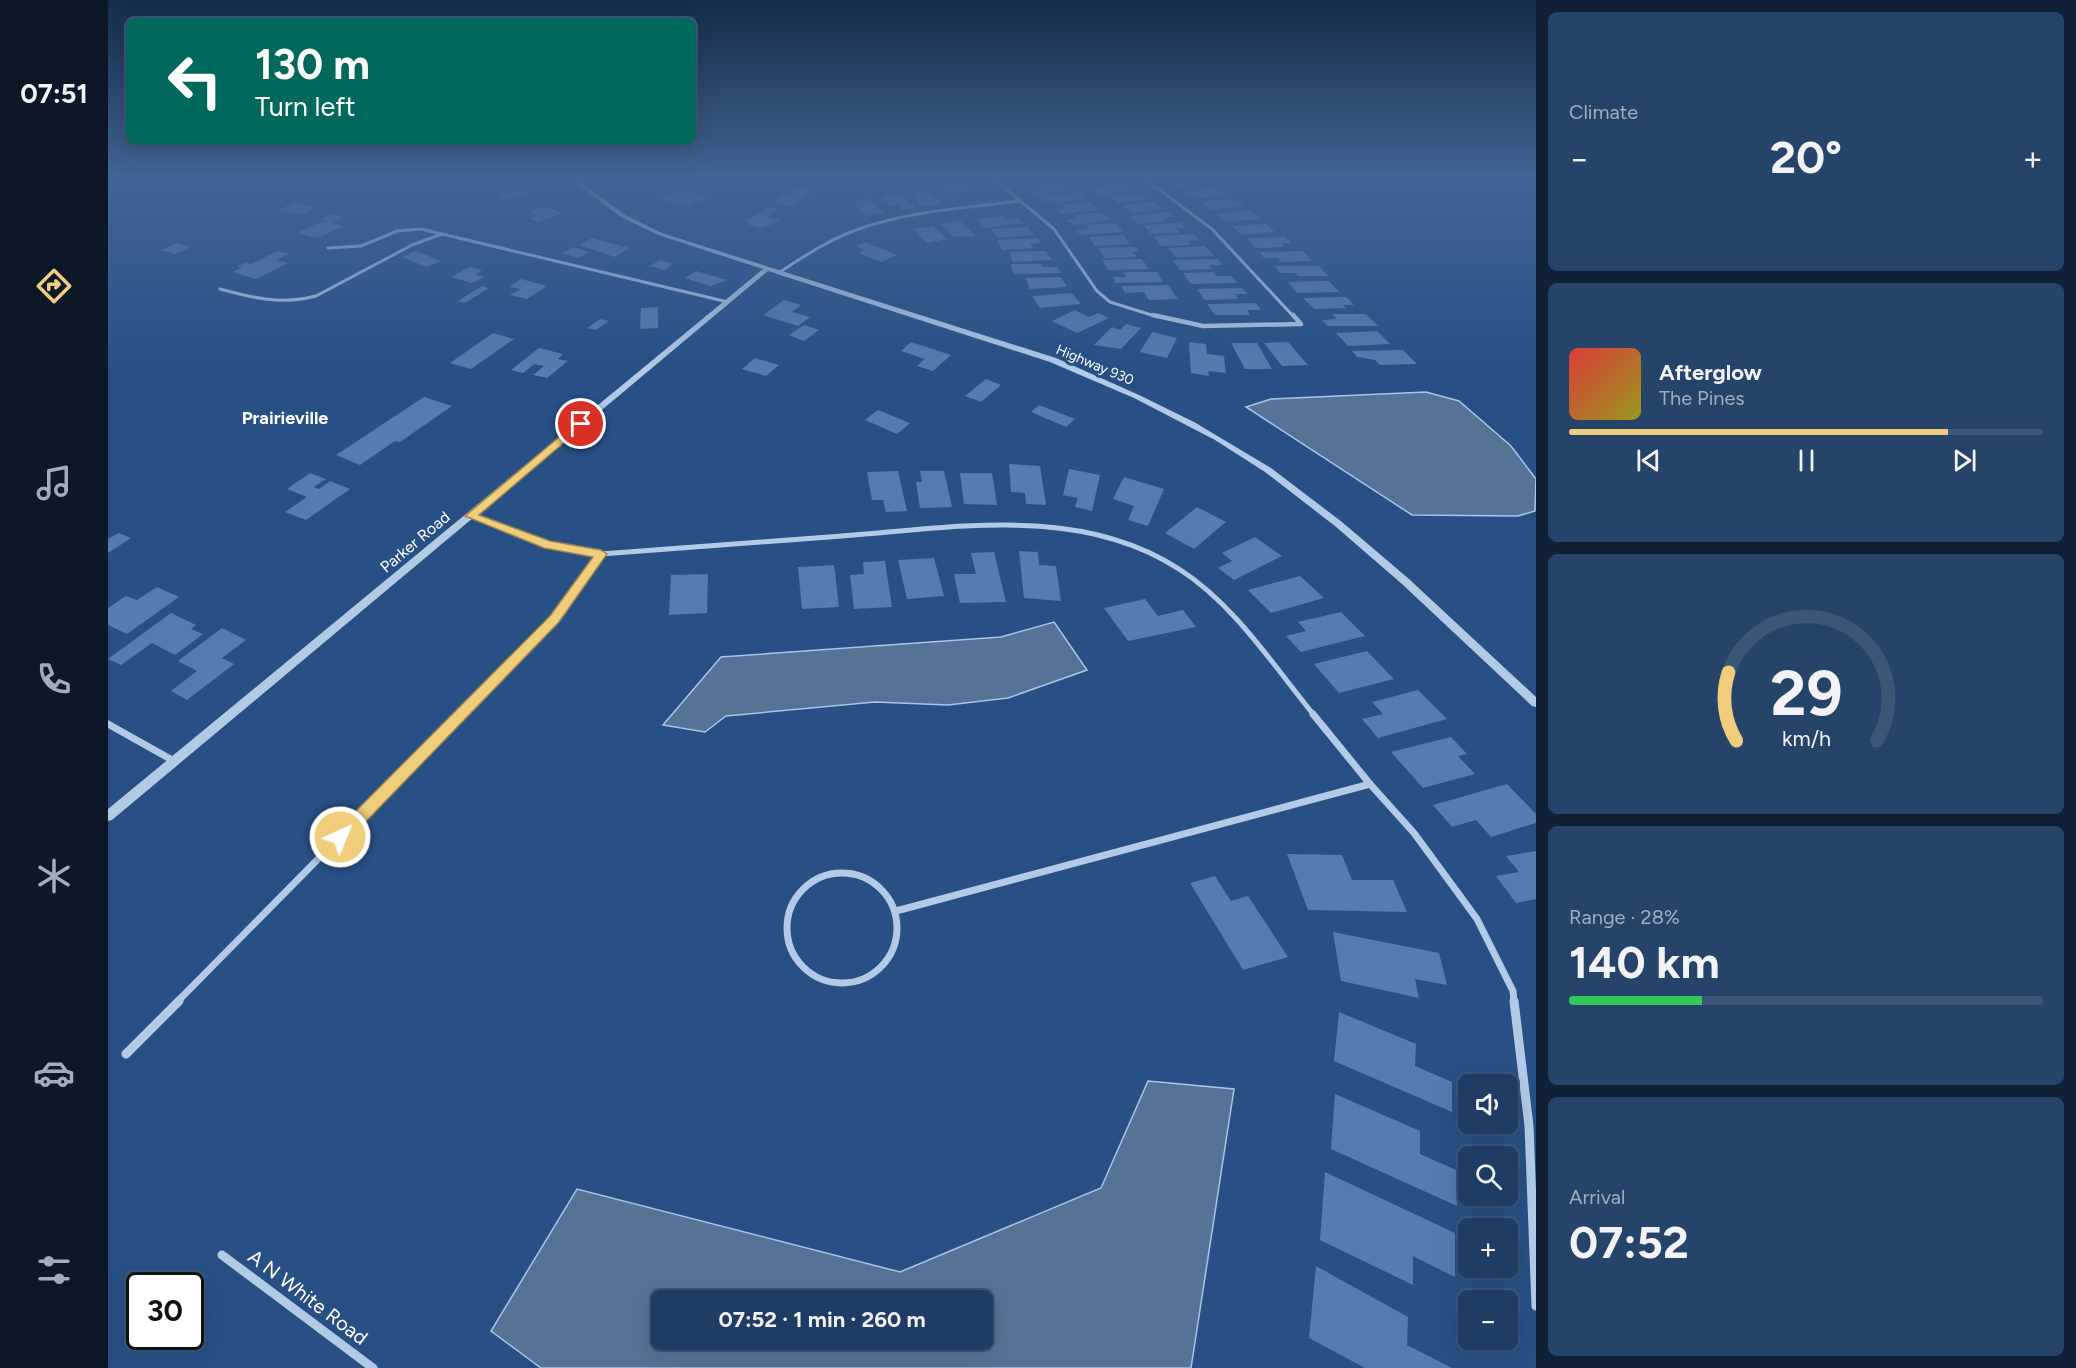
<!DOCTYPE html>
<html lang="en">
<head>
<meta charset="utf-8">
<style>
  body { margin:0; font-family:Figtree,sans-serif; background:#26436a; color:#f1f3f6; height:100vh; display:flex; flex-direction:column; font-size:22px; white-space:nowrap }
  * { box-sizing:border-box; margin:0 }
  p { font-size:20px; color:#a1adbf }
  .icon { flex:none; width:33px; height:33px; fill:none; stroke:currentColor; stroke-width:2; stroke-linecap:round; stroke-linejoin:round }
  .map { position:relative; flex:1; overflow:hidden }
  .drawer { display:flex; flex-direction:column; gap:12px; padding:12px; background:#102137; width:540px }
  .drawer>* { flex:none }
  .guide { position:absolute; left:18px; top:18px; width:570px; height:126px; border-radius:9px; box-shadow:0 6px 24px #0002,0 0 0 2px #3c5678; background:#00695c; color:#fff; overflow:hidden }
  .fabs { position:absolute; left:1350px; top:1074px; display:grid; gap:12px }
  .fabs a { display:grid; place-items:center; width:60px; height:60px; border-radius:9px; background:#1e3c64; box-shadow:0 6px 24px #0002,0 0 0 2px #3c5678; font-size:30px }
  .speed { position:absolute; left:18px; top:1272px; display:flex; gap:12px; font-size:30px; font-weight:700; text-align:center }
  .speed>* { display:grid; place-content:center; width:78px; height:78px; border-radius:50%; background:#1e3c64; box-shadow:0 6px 24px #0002,0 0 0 2px #3c5678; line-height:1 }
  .speed .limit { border:3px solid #111; border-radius:9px; background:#fff; color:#111 }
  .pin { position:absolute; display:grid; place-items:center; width:51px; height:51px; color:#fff; margin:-26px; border:3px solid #fff; border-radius:50%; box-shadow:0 2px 6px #0007 }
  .me { position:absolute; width:66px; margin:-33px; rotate:44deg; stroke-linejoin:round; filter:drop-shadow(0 0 4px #0008) }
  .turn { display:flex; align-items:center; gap:21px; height:126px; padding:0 30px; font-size:27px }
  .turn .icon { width:78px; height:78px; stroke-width:2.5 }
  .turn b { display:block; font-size:42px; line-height:51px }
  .big { font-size:45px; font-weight:700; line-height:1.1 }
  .drawer .card { flex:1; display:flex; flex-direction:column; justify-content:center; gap:9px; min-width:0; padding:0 21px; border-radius:9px; background:#26436a }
  .drawer .dial { align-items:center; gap:0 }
  .dial svg { height:156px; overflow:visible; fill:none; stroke:#3c5678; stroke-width:7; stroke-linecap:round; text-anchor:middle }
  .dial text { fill:#f1f3f6; stroke:none }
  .song { display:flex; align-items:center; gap:18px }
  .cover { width:72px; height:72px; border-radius:9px; background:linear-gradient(135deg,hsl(0 70% 55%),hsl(60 70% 35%)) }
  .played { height:6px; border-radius:3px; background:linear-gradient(90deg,#efcd7a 80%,#3c5678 80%) }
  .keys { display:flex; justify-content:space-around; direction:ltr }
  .heat { display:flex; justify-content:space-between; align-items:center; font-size:33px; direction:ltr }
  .charge { height:9px; border-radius:4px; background:linear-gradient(90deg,#34c759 28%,#3c5678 0) }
  .trip { position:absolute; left:543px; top:1290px; width:342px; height:60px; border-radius:9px; background:#1e3c64; box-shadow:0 6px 24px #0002,0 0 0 2px #3c5678; font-weight:700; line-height:60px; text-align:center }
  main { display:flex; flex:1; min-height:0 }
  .menu { display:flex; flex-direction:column; width:108px; justify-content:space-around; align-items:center; background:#0c1828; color:#a1adbf }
  .menu .icon { width:42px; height:42px }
  .menu .current { color:#efcd7a }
  .menu b { font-size:27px; color:#f1f3f6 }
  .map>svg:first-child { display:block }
  .water { fill:#577297; stroke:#a8c5e8; stroke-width:1.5; fill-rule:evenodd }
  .building { fill:#557cae }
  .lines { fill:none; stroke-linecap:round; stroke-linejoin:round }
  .minor-far4 { stroke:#b3cae7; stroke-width:3 }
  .minor-far3 { stroke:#b3cae7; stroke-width:4.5 }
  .minor-far2 { stroke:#b3cae7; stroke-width:5 }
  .minor-far1 { stroke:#b3cae7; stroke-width:7 }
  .minor { stroke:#b3cae7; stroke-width:9 }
  .tertiary { fill:#b3cae7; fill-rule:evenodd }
  .route { fill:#efcd7a; stroke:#9b854f; stroke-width:1.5 }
  .labels { text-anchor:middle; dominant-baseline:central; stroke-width:6; stroke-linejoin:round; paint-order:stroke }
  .far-street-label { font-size:14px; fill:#fff; stroke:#285085 }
  .street-label { font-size:16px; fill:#fff; stroke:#285085 }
  .far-district-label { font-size:18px; font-weight:bold; fill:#fff; stroke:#285085 }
  .near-street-label { font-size:20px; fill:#fff; stroke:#285085 }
</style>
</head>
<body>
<main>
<nav class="menu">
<b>07:51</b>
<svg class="icon current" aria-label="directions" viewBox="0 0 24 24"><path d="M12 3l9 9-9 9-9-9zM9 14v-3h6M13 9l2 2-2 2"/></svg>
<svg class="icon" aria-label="music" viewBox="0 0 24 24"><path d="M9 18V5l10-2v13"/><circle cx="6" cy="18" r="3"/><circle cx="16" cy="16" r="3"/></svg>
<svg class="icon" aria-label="phone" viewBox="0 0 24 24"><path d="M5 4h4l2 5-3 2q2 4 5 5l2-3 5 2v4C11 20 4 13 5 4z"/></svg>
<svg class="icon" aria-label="climate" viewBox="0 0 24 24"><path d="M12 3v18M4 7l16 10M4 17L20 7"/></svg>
<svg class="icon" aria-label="car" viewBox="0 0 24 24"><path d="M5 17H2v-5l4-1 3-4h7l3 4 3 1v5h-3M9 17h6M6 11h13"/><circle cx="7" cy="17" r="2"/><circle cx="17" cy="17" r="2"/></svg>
<svg class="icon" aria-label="filters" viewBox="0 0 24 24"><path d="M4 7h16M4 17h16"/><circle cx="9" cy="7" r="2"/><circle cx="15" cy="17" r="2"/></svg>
</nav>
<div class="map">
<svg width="1428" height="1368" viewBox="0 0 1428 1368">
  <rect width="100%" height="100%" fill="#285085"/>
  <g class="water">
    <path d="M1318,392L1351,401L1403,446L1428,479L1427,511L1410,516L1304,515L1138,407L1163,399Z"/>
    <path d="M946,622L979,670L900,698L840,705L767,702L618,716L597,732L555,725L613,657L893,637Z"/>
    <path d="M1040,1081L1126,1089L1083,1368H433L383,1331L469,1189L792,1272L993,1188ZM554,1300H874V1340H554Z"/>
  </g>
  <g class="building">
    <path d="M294,179L299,182L280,187L276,183Z"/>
    <path d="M342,179H371L375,182L357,186L350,180Z"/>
    <path d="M950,179L953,182L929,185L925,182L914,184L909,180Z"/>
    <path d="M977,179H1012L1015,181L985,185Z"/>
    <path d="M1069,179H1098L1104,183L1071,188L1064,184L1074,182Z"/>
    <path d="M865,181L874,188L843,193L834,185Z"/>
    <path d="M955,183L965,190L930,196L923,191L933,190L930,187Z"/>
    <path d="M1008,184L1012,187L1022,186L1028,190L995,195L984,188Z"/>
    <path d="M692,185L708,189L683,206L666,202Z"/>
    <path d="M1107,187L1119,195L1087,199L1076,191Z"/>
    <path d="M576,189L600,197L580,206L564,200L559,202L551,199Z"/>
    <path d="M413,190L419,195L397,200L391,195Z"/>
    <path d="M819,191L834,204L815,207L801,193Z"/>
    <path d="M969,192L979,198L951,203L947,200L938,202L932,197Z"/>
    <path d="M1031,192L1041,199L1011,203L1001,196Z"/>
    <path d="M791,193L807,208L795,210L791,205L783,206L772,196Z"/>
    <path d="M759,199L777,212L759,216L746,206L750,205L746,202Z"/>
    <path d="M1117,199L1129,201L1137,206L1104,210L1093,202Z"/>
    <path d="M1045,201L1056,209L1024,213L1014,206Z"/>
    <path d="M187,202L208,208L192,215L170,210Z"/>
    <path d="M981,202L991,210L953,214L947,209L958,208L955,205Z"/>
    <path d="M438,206L454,214L429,222L422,218L429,216L421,211Z"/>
    <path d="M661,207L671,209L658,217L675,220L653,228L638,224L641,223L637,221Z"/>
    <path d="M1141,210L1153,219L1118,222L1108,214Z"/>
    <path d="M992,212L1003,220L965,225L959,220L970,218L966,215Z"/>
    <path d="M1060,212L1067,217L1055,218L1059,221L1031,224L1021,216Z"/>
    <path d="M223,214L236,217L225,223L236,226L210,238L189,233L217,220L212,219Z"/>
    <path d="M895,216L899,220L910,218L916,223L877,228L869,219Z"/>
    <path d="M852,221L868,236L846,237L832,224Z"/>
    <path d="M1007,223L1015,232L972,235L969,230L982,229L978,225Z"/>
    <path d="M1073,223L1078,228L1068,229L1072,233L1043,234L1035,225Z"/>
    <path d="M1157,224L1167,232L1134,235L1124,226Z"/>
    <path d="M825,226L839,239L819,243L805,229Z"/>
    <path d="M919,227L926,235L890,238L883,229Z"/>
    <path d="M1086,234L1091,240L1080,241L1083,245L1053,246L1045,236Z"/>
    <path d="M1015,235L1022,244L987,246L981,237Z"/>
    <path d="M1177,237L1184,243L1173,244L1176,247L1147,248L1139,238Z"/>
    <path d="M484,238L521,248L507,257L471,245Z"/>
    <path d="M930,238L933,243L922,244L925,248L894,250L889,240Z"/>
    <path d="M757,242L789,255L774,262L750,253L757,250L748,246Z"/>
    <path d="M69,243L83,247L67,254L53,250Z"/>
    <path d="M1097,246L1106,256L1068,257L1060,248Z"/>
    <path d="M465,247L481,252L470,258L454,253Z"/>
    <path d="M1027,247L1031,251L1025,252L1029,257L997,258L990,248Z"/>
    <path d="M170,251L181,254L169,260L180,263L148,279L125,272L134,267L129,266L137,263L143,264Z"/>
    <path d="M308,251L333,261L319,267L294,257Z"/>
    <path d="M938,251L944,260L905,262L901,252Z"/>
    <path d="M1195,251L1204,261L1173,262L1170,258H1156L1151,252Z"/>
    <path d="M1034,259L1041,269L1000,270L994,260Z"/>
    <path d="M1110,259L1114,265H1101L1104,269L1072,270L1065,260Z"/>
    <path d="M552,260L565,264L556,270L542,266Z"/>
    <path d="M902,264H933L934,267H949L953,273L906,274Z"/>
    <path d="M1167,266H1211L1220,276H1190L1187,273H1172Z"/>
    <path d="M362,267L374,270L367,275L376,277L364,283L343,277Z"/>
    <path d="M588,271L619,280L603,286L577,278Z"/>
    <path d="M1016,272H1049L1055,282L1008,283L1005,277H1018Z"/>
    <path d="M1106,272L1109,276H1123L1129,283L1083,284L1075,273Z"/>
    <path d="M953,277L959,287L922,289L917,278Z"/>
    <path d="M413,279L439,286L419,299L402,295L412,289L401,287Z"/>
    <path d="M1221,281L1231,292L1189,293L1180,282Z"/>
    <path d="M1060,285L1070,299L1041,300L1036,292L1017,293L1013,286Z"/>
    <path d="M374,286L381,288L357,303L350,301Z"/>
    <path d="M1134,288L1140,294H1127L1130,299L1097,300L1089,289Z"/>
    <path d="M964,293L973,304L932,308L924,296Z"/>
    <path d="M1238,297L1246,305H1235L1238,308L1206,309L1195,298Z"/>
    <path d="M676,300L693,305L684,312L702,317L690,326L655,315Z"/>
    <path d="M1148,303L1153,310H1139L1142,315H1107L1099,304Z"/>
    <path d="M550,307V328L532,329L533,308Z"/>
    <path d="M967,310L981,317L990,313L1001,318L969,333L944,321Z"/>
    <path d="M1224,314H1258L1270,326H1220L1214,320L1228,319Z"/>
    <path d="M492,319L501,321L488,330L479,328Z"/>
    <path d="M1018,324L1033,328L1013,349L986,345L1004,327L1012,330Z"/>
    <path d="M696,325L711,330L696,341L681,335Z"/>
    <path d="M1269,331L1282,344L1240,346L1228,333Z"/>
    <path d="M1044,332L1069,338L1059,358L1032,352Z"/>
    <path d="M385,333L406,339L363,369L342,363Z"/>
    <path d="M803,342L843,355L825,371L809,366L817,359L793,351Z"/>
    <path d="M1081,342L1098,344L1099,354L1116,356L1118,373L1100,371L1101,376L1083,373Z"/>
    <path d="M1180,342L1200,365L1174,366L1156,343Z"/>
    <path d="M1123,343H1149L1164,369H1137Z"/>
    <path d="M431,348L455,354L450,359L460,361L439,378L425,375L436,366L426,364L415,373L403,370Z"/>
    <path d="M1295,350L1309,364L1272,365L1267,360L1249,357L1244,351Z"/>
    <path d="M647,358L671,365L658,376L634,369Z"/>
    <path d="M878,379L893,385L873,402L857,396Z"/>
    <path d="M316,397L344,406L292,442L287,441L252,465L228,455Z"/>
    <path d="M931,405L967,419L958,427L923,412Z"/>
    <path d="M770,410L802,423L789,434L757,420Z"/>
    <path d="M901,464L932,466L938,505L918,504L917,493L903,492Z"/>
    <path d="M961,469L992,475L984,511L967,507L970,498L955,495Z"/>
    <path d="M790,471L799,511L778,512L775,500H764L759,472Z"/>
    <path d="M812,471H836L844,507L812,508L808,482H814Z"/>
    <path d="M202,473L218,479L206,487L211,489L222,481L242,489L198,520L177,512L199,497L179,489Z"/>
    <path d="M852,473H884L889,505L856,504Z"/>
    <path d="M1016,477L1056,489L1040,526L1020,520L1026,506L1005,499Z"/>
    <path d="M1089,507L1118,522L1086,549L1057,533Z"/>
    <path d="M11,533L23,538L0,553V539Z"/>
    <path d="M1147,537L1174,556L1126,580L1110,568L1124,561L1114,553Z"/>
    <path d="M911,551L930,552L931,565L948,566L953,601L916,598Z"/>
    <path d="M886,552L898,602L852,603L846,574H868L863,553Z"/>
    <path d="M826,558L836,596L799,599L790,560Z"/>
    <path d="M777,561L784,607L746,609L742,575L756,574L755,562Z"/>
    <path d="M726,565L731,607L694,609L690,567Z"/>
    <path d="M600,574L599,613L561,615L563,575Z"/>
    <path d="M1192,576L1216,598L1163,613L1140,590Z"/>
    <path d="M49,587L71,597L19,634L0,625V608L18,596L29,600Z"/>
    <path d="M1037,599L1050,616L1075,610L1088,627L1020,641L996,608Z"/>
    <path d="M1233,612L1257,636L1193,652L1178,636L1198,631L1190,622Z"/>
    <path d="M63,613L88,625L83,629L95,634L67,655L44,643L13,665L0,659Z"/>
    <path d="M114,628L138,640L114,658L126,664L79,700L63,691L89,671L70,661Z"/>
    <path d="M1259,651L1286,679L1231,693L1206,664Z"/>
    <path d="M1310,690L1339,719L1270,738L1254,719L1275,714L1264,702Z"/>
    <path d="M1343,737L1359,754L1350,756L1367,774L1315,788L1283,752Z"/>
    <path d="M1399,784L1428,814V823L1383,837L1368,820L1344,827L1325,805Z"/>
    <path d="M1428,851V899L1408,903L1388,876L1411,872L1398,856Z"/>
    <path d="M1179,854L1234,855L1244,880H1285L1299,912L1200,910Z"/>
    <path d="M1107,876L1123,901L1140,896L1180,957L1135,970L1082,883Z"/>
    <path d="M1225,932L1331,953L1339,985L1307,979L1311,998L1233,981Z"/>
    <path d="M1231,1012L1308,1044L1307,1066L1344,1082V1112L1226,1061Z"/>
    <path d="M1227,1094L1312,1131V1154L1348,1170L1349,1206L1223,1149Z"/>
    <path d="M1217,1172L1347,1233V1277L1305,1256V1285L1212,1240Z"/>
    <path d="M1208,1266L1300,1317L1299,1345L1344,1368H1257L1201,1338Z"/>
  </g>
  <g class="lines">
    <g class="minor-far4">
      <path d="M886,179L946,229L989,291L1002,302L1050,317"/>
      <path d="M1037,179L1104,229L1186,317"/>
      <path d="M220,248L253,246L289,231L313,229L620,302"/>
      <path d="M672,272C696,256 721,240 748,230C800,211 857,208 911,201"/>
      <path d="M112,289C145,298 174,305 208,296L304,245L334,234"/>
    </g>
    <path class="minor-far3" d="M1045,315L1095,326L1193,324L1185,315"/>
    <g class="minor-far2">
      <path d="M363,516L440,545L493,554C573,548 653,542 734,536C845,528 971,504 1071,569C1126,604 1165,665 1206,715"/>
      <path d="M351,715L446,619L493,554"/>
    </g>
    <g class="minor-far1">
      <path d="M0,724L66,761"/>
      <path d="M1262,784L1306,833L1369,919L1405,991L1406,1002"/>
      <circle cx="734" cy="928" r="55"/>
      <path d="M788,911L1262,784L1205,714"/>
      <path d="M69,1002L353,714"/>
    </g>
    <g class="minor">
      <path d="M1406,1001L1421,1126L1428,1306"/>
      <path d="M18,1054L71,1001"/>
      <path d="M114,1255L265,1368"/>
    </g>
    <path class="tertiary" d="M462,179H468L517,215L554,233L948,358L1031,395L1086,422L1163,468L1234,522L1301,579L1428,697V707L1424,706L1294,584L1227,526L1157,472L1107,440L1026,398L942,362L660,271L4,820L0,821V809L655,269L550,235L513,217Z"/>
  </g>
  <linearGradient id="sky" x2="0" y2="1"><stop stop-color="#162c49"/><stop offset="0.48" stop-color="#426494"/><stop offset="1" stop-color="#426494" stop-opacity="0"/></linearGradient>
  <rect width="1428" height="371" fill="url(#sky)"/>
  <path class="route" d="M469,422L478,424L371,515L442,541L493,550L499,554L451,622L238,842H227L224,837L227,832L442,616L485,557L436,548L357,516Z"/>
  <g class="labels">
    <g class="far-street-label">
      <text transform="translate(987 365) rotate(23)">Highway 930</text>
    </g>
    <g class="street-label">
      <text transform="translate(307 542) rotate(-40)">Parker Road</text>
    </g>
    <g class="far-district-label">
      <text x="177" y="418">Prairieville</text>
    </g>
    <g class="near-street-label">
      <text transform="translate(200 1297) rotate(37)">A N White Road</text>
    </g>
  </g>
</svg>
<div class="fabs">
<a><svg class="icon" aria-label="sound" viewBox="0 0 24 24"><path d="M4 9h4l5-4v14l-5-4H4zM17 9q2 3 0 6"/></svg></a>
<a><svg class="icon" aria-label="search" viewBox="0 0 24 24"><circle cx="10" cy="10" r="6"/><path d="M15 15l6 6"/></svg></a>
<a>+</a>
<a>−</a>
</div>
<div class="speed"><div class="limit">30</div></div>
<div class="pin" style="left:473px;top:424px;background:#d93025"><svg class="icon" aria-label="arrive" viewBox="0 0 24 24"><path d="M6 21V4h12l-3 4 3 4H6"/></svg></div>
<svg class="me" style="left:232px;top:837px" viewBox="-20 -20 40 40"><circle r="17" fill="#efcd7a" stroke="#fff" stroke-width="3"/><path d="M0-11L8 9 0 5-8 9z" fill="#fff"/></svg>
<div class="trip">07:52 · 1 min · 260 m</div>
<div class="guide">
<div class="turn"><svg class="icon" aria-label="left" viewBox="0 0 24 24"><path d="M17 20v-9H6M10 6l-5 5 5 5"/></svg><div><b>130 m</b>Turn left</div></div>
</div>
</div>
<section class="drawer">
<div class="card"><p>Climate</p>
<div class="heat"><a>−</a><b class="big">20°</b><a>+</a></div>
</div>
<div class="card">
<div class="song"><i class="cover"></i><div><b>Afterglow</b><p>The Pines</p></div></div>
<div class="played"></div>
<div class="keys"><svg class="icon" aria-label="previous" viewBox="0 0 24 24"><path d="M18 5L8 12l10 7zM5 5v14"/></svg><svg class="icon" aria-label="pause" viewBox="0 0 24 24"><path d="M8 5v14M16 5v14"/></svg><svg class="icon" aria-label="next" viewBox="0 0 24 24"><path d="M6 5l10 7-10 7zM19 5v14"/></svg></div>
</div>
<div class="card dial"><svg viewBox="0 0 100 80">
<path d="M14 69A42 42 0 1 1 86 69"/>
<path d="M14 69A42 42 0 0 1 10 34" stroke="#efcd7a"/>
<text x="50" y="56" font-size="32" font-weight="700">29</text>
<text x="50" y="72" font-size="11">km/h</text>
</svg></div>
<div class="card"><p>Range · 28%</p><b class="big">140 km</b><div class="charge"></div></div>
<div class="card"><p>Arrival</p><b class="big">07:52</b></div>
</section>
</main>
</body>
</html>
